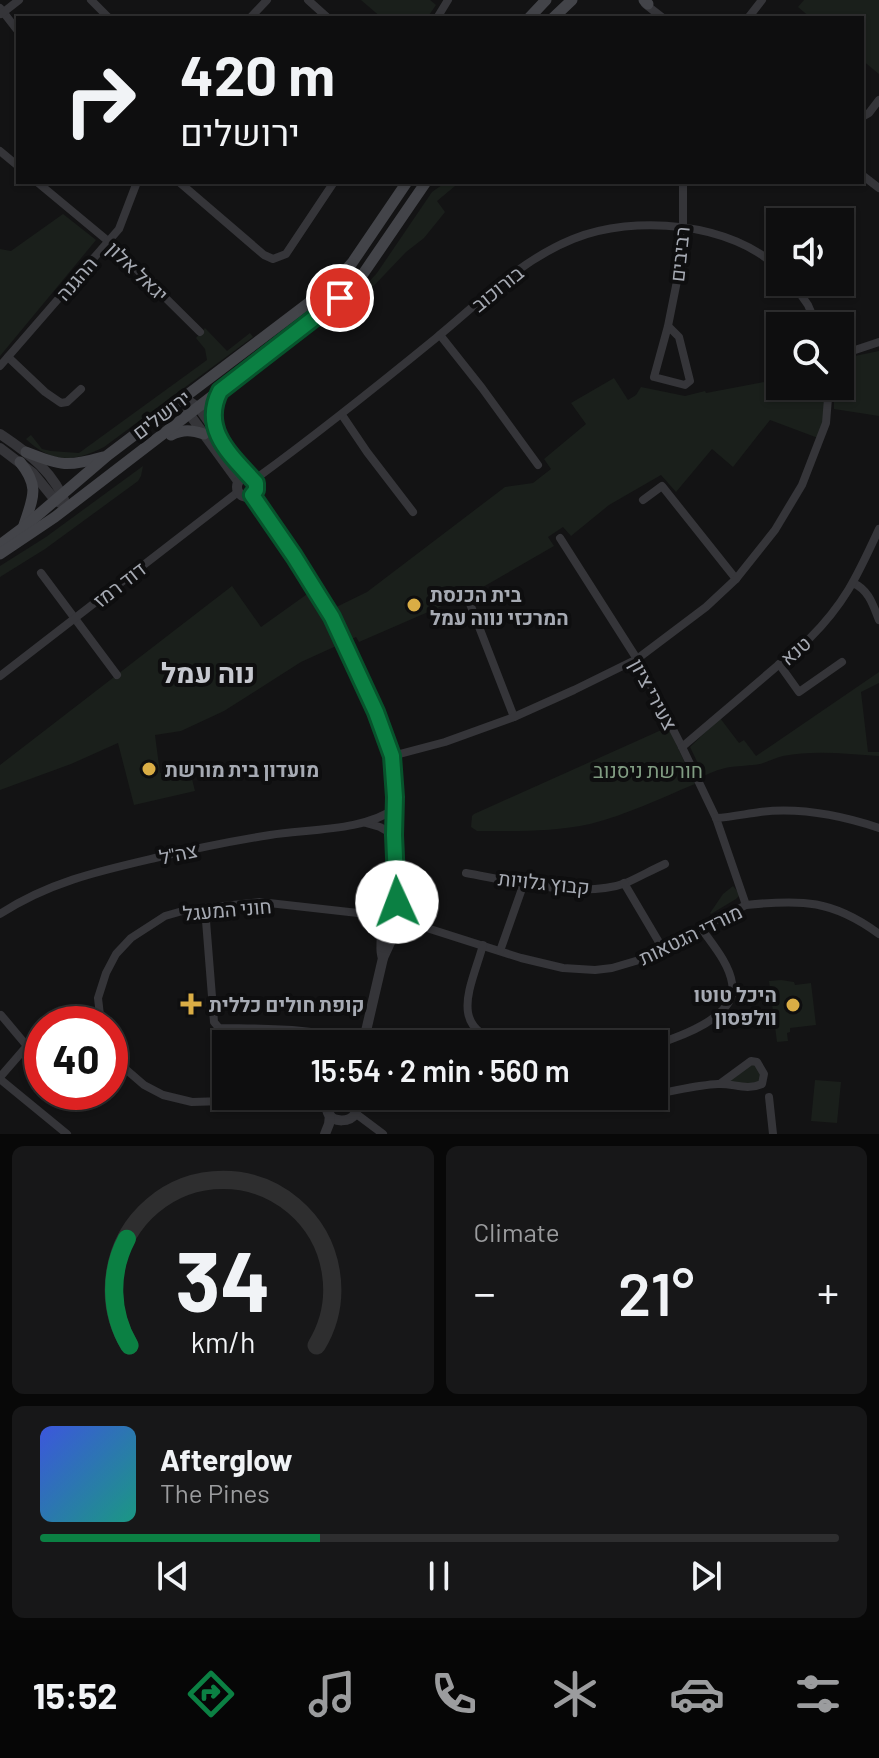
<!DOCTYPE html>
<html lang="en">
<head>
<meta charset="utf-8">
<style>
  body { margin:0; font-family:Barlow,Heebo,sans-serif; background:#171718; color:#f1f3f6; height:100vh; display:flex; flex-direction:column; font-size:30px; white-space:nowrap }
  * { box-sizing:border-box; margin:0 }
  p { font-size:26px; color:#9b9c9e }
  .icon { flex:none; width:44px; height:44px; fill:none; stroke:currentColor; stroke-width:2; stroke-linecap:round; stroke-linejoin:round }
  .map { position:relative; height:1134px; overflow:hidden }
  .details { display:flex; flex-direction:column; gap:12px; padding:12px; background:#080808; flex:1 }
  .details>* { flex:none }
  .top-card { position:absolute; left:16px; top:16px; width:848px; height:168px; border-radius:0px; box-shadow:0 2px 6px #0004,0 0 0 2px #2e2e2f; background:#0e0e0f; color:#f1f3f6; overflow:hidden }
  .tools { position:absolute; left:766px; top:208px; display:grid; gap:16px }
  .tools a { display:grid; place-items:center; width:88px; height:88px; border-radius:0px; background:#0e0e0f; box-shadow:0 2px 6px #0004,0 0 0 2px #2e2e2f; font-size:40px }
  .speed { position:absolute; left:24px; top:1006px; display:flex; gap:16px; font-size:40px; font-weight:700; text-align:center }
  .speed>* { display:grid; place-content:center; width:104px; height:104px; border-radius:50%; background:#0e0e0f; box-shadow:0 2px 6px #0004,0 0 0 2px #2e2e2f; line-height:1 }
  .speed .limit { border:12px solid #d22; background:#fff; color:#111 }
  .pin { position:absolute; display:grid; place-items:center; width:68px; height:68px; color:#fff; margin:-34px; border:4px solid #fff; border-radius:50%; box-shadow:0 2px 8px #0007 }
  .me { position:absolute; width:88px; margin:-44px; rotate:358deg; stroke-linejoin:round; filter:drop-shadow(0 0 6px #0008) }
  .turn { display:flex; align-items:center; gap:28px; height:168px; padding:0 32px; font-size:36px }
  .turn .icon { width:104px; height:104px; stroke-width:2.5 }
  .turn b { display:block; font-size:56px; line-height:68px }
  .big { font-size:60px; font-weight:600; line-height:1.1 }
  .details .widget { flex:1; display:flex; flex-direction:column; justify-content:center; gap:12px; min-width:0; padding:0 28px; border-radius:12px; background:#171718 }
  .details .dial { align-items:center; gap:0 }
  .dial svg { height:208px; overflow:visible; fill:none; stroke:#2e2e2f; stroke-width:7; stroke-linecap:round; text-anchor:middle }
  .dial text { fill:#f1f3f6; stroke:none }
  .song { display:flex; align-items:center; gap:24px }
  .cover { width:96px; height:96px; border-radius:12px; background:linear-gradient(135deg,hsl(230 70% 55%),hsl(170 70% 35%)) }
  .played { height:8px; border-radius:4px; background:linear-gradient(90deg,#0b8043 35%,#2e2e2f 35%) }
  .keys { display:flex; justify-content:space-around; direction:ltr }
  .heat { display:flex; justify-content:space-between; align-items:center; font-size:44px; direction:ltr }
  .details .tiles { flex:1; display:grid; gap:12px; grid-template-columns:1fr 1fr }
  .widget:last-child { grid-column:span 2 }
  .trip { position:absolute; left:212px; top:1030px; width:456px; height:80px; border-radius:0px; background:#0e0e0f; box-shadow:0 2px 6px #0004,0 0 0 2px #2e2e2f; font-weight:600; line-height:80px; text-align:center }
  .tab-bar { display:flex; height:128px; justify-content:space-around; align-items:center; background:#060606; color:#9b9c9e }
  .tab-bar .icon { width:56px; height:56px }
  .tab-bar .selected { color:#0b8043 }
  .tab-bar b { font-size:36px; color:#f1f3f6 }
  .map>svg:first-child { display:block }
  .green { fill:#1a1f1b }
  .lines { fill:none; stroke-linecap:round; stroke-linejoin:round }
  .minor { stroke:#353539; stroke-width:8 }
  .tertiary { stroke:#353539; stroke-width:10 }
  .secondary { stroke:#434449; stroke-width:11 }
  .route-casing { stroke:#07532c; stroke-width:20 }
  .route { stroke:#0b8043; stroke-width:14 }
  .poi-dot { fill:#daad45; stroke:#0e0e0f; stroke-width:3 }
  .labels { text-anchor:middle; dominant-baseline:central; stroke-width:8; stroke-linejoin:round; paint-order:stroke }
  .street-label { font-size:20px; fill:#a6aab3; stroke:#0e0e0f }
  .poi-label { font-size:20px; font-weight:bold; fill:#a6aab3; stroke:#0e0e0f; text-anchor:start }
  .park-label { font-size:20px; fill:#809c82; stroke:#0e0e0f }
  .district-label { font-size:28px; font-weight:bold; fill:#c7c9d0; stroke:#0e0e0f }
</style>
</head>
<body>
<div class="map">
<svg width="879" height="1134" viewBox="0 0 879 1134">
  <rect width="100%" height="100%" fill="#131314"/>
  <g class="green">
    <path d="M361,0H430L436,5L427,18H382Z"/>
    <path d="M804,0H879V74L862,60V18H811L798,7Z"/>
    <path d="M452,182L455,186L437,201L445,212L424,238L406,252L365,295L356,302L353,299L377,273L432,192L442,185Z"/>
    <path d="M63,214L96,240L0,356V249L11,251Z"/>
    <path d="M205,328L227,351L250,333L253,337L104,447C74,462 52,464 26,439L31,435L42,449L51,451L79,453L207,360L205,349L196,338Z"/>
    <path d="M879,351V416L834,409V386H840V359Z"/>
    <path d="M614,378L628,400L636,395L641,387L685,396L705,391L706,393L780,379V386H826L823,423L818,438L770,420L733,467L712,449L676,492L661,475L609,505L571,536L563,527L548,537L554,546L476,591L474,588L457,596L458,599L359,642L356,637L301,662L224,711L181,731L155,735L160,773L174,770V766L188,763L195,791L134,805L118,743L71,764L0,790V765L232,586L261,627L310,592L324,613L367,592L505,487L533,483L551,469L544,459L586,424L571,403Z"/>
    <path d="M143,466L141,476L138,481L45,549L0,577V566L46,537Z"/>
    <path d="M879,672V683L861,692L868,752H879V756C848,754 814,750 783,756C773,758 763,765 753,765C730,767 725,766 704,776L690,747L720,718L739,743L744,740L756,756Z"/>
    <path d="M668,727L695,784C661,798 626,815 590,824C553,832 515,831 477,831L471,827L472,816L474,814Z"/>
    <path d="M733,886L738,892L739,896L736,899L711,914L710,913L723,894Z"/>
    <path d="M781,980L794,982L795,985L811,983L816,1025L790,1028V1032L787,1033L788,1041L777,1042L769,981Z"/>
    <path d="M751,1061L761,1067L762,1084L721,1083Z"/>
    <path d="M815,1080L841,1082L837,1123L811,1121Z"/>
  </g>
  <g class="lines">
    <g class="minor">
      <path d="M91,0L109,18"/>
      <path d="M308,0L328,18"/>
      <path d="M645,4L663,18"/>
      <path d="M0,8L18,31"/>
      <path d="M1,14L19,0"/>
      <path d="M250,18L267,0"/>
      <path d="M437,18L448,0"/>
      <path d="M748,18L762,0"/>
      <path d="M862,117L869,113L879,100"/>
      <path d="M0,151L18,166"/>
      <path d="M862,175L879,188"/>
      <path d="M37,182L108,241L200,332"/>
      <path d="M179,182L264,255L273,259L286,254L334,182"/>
      <path d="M792,282L808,305L817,326"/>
      <path d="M668,326L679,337L690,381L685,385L654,377L668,326L683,251V182"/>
      <path d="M440,335L482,388L538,465"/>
      <path d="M840,355L879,342"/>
      <path d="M8,357L45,392L61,403L67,402L81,389"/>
      <path d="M0,366L119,229L137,182"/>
      <path d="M342,415L367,452L413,512"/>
      <path d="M254,480C316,435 376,387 436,338C480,302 519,261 573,239C634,214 733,222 780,270"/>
      <path d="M643,500L662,486L736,579"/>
      <path d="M560,538L637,659L682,747L716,818L746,905"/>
      <path d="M41,573L117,675"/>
      <path d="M853,583C869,590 873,605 879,620"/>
      <path d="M467,596L514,717"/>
      <path d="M779,664L799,692L842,662"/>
      <path d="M0,676L238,492"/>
      <path d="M682,747L810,638C846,602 858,574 879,529"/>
      <path d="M392,756L445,742L514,717L574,690L637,659L706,607L736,579L775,530L802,485L826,423L829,386"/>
      <path d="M716,818C731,817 745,814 760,812C801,807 840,815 879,828"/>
      <path d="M366,823L380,827L394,835"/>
      <path d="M466,873C511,881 583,899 626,883C639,877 652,870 665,864"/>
      <path d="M624,883L663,949"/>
      <path d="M205,908L214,1022L219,1028C262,1029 321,1027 361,1044"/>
      <path d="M0,914C49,882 99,871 155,858C193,849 232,841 270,835C307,829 366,831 395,808"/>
      <path d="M405,921L521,958L563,968L595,970L612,968L639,960L746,905C802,899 833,900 879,934"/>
      <path d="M483,945C471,988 446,1029 506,1044"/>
      <path d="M500,951L524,883"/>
      <path d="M101,1024L98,998L106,973L116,954L131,938L165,916L186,910L260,902L376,915"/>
      <path d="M367,1031L417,1044"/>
      <path d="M654,1045C679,1037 739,1017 732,983C729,963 712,944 701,928"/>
      <path d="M110,1048L122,1066L144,1085L163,1095L192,1102L294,1099L309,1100L328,1104"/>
      <path d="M0,1077L27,1046L1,1015"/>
      <path d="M0,1079L67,1134"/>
      <path d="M654,1094C675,1091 697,1085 718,1084C733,1083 746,1091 762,1084L764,1074L757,1062L751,1061L721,1083"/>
      <path d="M537,1096L595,1101L636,1096"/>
      <path d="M769,1097L773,1134"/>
      <path d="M355,1113L383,1134"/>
    </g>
    <g class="tertiary">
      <path d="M184,398L199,408L248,477"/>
      <path d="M187,407L190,415L238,481"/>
      <path d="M0,434C30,454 55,473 67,507"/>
      <path d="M0,448L33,473L55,500L60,503"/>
      <circle cx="247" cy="487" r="10"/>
      <path d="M252,495L294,556L332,617L376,712L392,756L395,797L396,898L398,906"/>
      <circle cx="391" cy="918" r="14"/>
      <path d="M380,928C384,938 379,949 383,958"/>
      <path d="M363,1044L383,958L394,934L398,931"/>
      <path d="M333,1096C308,1129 376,1128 350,1096"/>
      <path d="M325,1134L329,1124L330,1115"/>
    </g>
    <g class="secondary">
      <path d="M644,0L648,4"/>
      <path d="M529,18L546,0"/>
      <path d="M553,18L572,0"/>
      <path d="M171,435C183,429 192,430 204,434"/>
      <path d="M218,435C212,420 211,409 218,394"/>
      <path d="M26,452C61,466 68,467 103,457"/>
      <path d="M20,462C40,487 33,497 24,525"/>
      <path d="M0,545L24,527L108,455L331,286L352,263L407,182"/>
      <path d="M0,554L55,517L340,298L363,274L426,182"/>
    </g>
  </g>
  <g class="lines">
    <g class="route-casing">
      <path id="route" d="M340,298L220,391C200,430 232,456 256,483V490L252,495L294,556L332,617L376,712L392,756L395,797L394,835L397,902"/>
    </g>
    <use href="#route" class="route"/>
  </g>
  <g class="poi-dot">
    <circle cx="414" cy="605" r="8"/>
    <circle cx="149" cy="769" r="8"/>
    <path d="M187 992h8v8h8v8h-8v8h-8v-8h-8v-8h8z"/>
    <circle cx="793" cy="1005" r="8"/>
  </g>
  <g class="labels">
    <g class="street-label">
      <text transform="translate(679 254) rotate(-84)">רביבים</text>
      <text transform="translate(138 271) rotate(44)">יגאל אלון</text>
      <text transform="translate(76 278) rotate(-49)">ההגנה</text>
      <text transform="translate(497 288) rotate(-39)">בורוכוב</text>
      <text transform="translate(161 414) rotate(-37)">ירושלים</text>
      <text transform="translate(119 584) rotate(-38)">דוד רמז</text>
      <text transform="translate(795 650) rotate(-41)">טנא</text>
      <text transform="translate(654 694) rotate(62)">צעירי ציון</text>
      <text transform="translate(178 853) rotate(-12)">צה"ל</text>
      <text transform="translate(544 882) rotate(6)">קבוץ גלויות</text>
      <text transform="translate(227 909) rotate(-5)">חוני המעגל</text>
      <text transform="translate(690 934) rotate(-26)">מורדי הגטאות</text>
    </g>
    <g class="poi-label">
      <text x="430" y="594">בית הכנסת<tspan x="430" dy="23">המרכזי נווה עמל</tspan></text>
      <text x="165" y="769">מועדון בית מורשת</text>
      <text x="777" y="994" text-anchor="end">היכל טוטו<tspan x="777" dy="23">וולפסון</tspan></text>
      <text x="209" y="1004">קופת חולים כללית</text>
    </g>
    <g class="park-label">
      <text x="648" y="770">חורשת ניסנוב</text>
    </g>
    <g class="district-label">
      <text x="208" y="672">נוה עמל</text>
    </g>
  </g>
</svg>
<div class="tools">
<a><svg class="icon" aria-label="sound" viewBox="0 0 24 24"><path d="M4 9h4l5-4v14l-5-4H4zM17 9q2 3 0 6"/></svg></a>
<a><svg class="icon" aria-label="search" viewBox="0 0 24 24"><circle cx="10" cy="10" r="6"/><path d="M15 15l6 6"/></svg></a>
</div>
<div class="speed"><div class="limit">40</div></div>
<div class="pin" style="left:340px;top:298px;background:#d93025"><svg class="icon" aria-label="arrive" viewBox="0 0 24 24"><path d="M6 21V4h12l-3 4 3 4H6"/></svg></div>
<svg class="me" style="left:397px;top:902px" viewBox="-20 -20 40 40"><circle r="19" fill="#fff"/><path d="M0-13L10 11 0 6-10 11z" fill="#0b8043"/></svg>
<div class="trip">15:54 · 2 min · 560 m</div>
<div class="top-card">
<div class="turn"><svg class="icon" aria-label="right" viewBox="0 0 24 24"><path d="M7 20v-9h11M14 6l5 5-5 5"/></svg><div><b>420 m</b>ירושלים</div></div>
</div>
</div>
<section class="details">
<div class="tiles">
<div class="widget dial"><svg viewBox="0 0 100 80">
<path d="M14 69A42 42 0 1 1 86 69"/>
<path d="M14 69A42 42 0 0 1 13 28" stroke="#0b8043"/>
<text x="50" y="56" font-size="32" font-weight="700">34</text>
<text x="50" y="72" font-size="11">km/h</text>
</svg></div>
<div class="widget"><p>Climate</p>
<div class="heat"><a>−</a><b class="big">21°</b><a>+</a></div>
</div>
<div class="widget">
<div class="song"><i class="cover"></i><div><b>Afterglow</b><p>The Pines</p></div></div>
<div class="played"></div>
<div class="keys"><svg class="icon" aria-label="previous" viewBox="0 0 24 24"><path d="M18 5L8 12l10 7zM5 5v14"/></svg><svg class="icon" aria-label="pause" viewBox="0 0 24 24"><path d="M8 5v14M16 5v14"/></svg><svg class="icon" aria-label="next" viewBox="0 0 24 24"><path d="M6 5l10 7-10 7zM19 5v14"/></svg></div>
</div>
</div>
</section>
<nav class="tab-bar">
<b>15:52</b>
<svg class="icon selected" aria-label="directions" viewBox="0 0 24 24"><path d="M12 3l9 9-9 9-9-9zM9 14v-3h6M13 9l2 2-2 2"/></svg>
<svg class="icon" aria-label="music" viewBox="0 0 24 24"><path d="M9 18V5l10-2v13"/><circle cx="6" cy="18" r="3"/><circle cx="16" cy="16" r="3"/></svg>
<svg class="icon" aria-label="phone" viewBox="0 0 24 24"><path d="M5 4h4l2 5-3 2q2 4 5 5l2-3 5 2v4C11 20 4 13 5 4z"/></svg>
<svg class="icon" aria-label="climate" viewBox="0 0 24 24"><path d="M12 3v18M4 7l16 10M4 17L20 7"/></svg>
<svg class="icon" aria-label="car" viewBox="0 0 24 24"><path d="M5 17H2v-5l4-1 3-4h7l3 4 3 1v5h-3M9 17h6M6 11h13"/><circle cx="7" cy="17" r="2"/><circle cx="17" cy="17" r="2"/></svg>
<svg class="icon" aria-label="filters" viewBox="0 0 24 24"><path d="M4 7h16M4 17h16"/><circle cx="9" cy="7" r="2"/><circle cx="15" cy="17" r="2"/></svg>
</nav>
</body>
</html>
